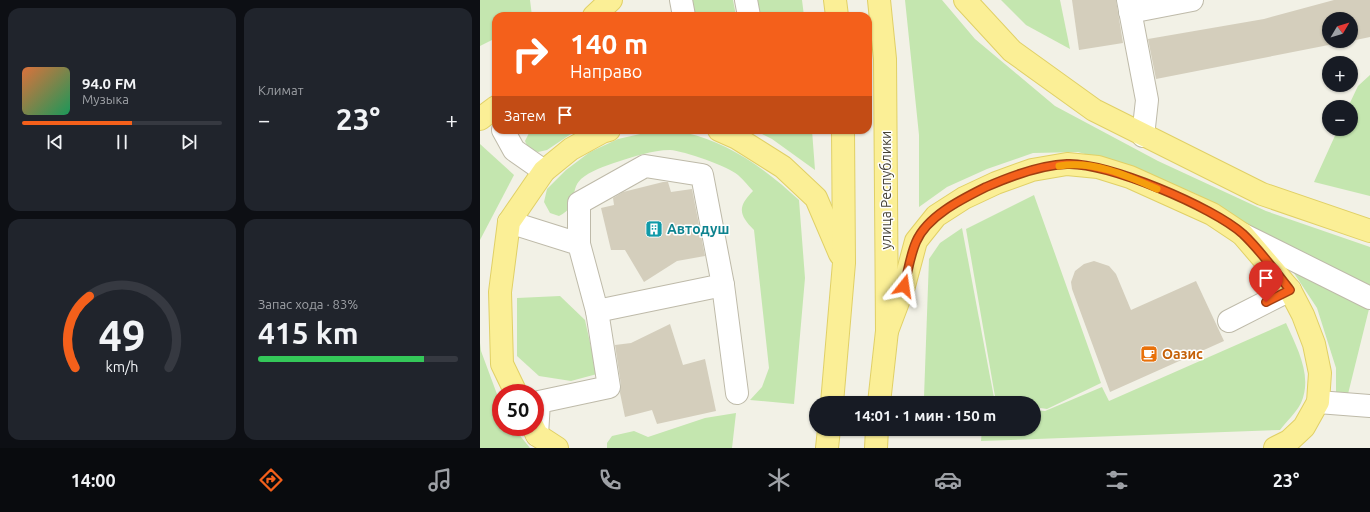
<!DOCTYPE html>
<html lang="ru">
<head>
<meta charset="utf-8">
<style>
  body { margin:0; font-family:Ubuntu,sans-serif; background:#20242c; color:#f1f3f6; height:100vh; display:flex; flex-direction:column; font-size:15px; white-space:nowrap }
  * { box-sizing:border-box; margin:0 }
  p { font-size:13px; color:#9ea1a6 }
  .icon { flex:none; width:22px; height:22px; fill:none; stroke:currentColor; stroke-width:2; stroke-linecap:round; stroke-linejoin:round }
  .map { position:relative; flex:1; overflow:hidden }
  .drawer { display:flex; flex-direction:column; gap:8px; padding:8px; background:#0d0f14; width:480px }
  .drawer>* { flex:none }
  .top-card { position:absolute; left:12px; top:12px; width:380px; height:122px; border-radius:12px; box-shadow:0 1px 3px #0004; background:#f4601b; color:#fff; overflow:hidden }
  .needle { width:26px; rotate:52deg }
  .buttons { position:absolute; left:842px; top:12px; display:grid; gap:8px }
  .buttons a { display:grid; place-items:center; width:36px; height:36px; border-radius:50%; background:#171b24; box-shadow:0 1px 3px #0004; font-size:20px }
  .speed { position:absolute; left:12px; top:384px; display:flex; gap:8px; font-size:20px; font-weight:700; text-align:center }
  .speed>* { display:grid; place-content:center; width:52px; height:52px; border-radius:50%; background:#171b24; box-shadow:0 1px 3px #0004; line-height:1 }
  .speed .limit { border:6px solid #d22; background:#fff; color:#111 }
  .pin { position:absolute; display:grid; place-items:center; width:34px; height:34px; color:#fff; margin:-41px -17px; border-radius:50% 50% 50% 0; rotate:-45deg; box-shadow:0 0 4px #0007 }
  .pin .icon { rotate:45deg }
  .me { position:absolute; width:44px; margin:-22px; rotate:15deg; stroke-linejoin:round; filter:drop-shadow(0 0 3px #0008) }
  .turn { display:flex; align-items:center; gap:14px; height:84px; padding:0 12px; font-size:18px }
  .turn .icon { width:52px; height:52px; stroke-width:2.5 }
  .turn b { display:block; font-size:28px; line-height:34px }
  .then { display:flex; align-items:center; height:38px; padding:0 12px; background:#0003; gap:8px; font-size:15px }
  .big { font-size:30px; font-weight:700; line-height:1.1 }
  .drawer .card { flex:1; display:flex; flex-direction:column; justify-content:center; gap:6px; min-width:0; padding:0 14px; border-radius:12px; background:#20242c }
  .drawer .dial { align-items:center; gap:0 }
  .dial svg { height:104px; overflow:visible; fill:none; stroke:#363941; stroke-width:7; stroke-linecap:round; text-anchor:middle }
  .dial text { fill:#f1f3f6; stroke:none }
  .song { display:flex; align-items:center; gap:12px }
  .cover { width:48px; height:48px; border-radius:6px; background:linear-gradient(135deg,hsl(20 70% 55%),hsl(150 70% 35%)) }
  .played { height:4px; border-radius:2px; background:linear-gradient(90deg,#f4601b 55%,#363941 55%) }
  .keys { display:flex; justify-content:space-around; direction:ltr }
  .heat { display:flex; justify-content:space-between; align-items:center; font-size:22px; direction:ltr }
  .charge { height:6px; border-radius:3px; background:linear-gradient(90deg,#34c759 83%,#363941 0) }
  .drawer .tiles { flex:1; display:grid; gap:8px; grid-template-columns:repeat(2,1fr) }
  .trip { position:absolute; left:329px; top:396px; width:232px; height:40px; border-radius:20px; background:#171b24; box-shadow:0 1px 3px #0004; font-weight:700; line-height:40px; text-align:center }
  .dock { display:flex; height:64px; justify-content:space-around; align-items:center; background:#090b0e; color:#9ea1a6 }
  .dock .icon { width:28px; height:28px }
  .dock .current { color:#f4601b }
  .dock b { font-size:18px; color:#f1f3f6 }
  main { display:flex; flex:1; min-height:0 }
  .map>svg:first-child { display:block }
  .green { fill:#c4e6af }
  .building { fill:#d4cebc }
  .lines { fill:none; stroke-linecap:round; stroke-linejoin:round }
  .minor-casing { stroke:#bebaa9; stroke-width:24 }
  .major-casing { stroke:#e0d066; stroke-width:24 }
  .minor { stroke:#fff; stroke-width:22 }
  .major { stroke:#fbef96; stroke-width:22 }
  .route-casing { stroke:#9f3e12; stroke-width:10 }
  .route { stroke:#f4601b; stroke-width:7 }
  .slow { stroke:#f59e0b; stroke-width:7 }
  .labels { text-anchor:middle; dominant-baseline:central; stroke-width:3; stroke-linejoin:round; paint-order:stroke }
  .street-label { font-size:14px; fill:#454135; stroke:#fff }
  .culture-label { font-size:14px; font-weight:bold; fill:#0d838f; stroke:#fff; text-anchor:start }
  .food-label { font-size:14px; font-weight:bold; fill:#c56008; stroke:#fff; text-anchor:start }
</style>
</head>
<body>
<main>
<section class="drawer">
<div class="tiles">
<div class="card">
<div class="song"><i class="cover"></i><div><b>94.0 FM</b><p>Музыка</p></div></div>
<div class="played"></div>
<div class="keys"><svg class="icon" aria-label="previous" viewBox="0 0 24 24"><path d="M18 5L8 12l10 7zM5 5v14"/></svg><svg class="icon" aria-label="pause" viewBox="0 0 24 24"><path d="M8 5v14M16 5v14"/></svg><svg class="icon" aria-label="next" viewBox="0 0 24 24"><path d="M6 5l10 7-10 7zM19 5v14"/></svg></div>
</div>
<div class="card"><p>Климат</p>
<div class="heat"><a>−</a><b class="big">23°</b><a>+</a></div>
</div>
<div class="card dial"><svg viewBox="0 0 100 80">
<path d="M14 69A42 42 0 1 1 86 69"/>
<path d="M14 69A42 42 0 0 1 25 14" stroke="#f4601b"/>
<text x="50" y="56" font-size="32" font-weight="700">49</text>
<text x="50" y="72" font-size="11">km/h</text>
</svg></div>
<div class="card"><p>Запас хода · 83%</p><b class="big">415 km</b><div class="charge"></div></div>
</div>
</section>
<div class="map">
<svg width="890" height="448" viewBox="0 0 890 448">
  <rect width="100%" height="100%" fill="#f2f1e6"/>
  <g class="green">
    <path d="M0,0H50L52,16H16V38L0,46Z"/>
    <path d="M209,0H253L256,16H212Z"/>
    <path d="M274,0H322L324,16H276Z"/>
    <path d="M425,0H462L495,39L575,106L678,161L786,211L890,247V287L783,234L716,194L658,169L598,152L553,153L507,169L467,187L439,207V135Z"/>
    <path d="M521,0H580L590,49L546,25Z"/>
    <path d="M890,75V196L834,182L858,129H871V107H868L878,86Z"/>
    <path d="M59,130H97L67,150L58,152L48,148L45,141L49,133Z"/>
    <path d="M274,130H332L335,170L292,139Z"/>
    <path d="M169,132C181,132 195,130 206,133C249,142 288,171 319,200L325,278L314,404L270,400L282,387L289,368L274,230C259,215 257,207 273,191C268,186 264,180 258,175C248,166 204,151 190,150C172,150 153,157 137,162C125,166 110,171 101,179C88,192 101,205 79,216L70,213L64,202L67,189L86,170L110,152L138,139Z"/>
    <path d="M0,144L34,175L0,240Z"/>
    <path d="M554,195L621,383L567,409L554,407V403L516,402L486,229Z"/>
    <path d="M482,228L515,403H483L444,397L449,259L460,243Z"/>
    <path d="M806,261L890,305L868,394L856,392V368L837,308Z"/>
    <path d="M80,296L105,320L117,374L91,381L59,376L37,356V298Z"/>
    <path d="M806,323C817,348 833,376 821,403C816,413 806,422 800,430L501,441L502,429H554V410L565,411L622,387L629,401Z"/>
    <path d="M0,343L1,351L21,405V427H33L50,448H0Z"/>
    <path d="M256,413L252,448H127V443L132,436L154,431L168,437L225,418Z"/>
  </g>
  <g class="building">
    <path d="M592,0H636L643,43L599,50Z"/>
    <path d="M854,0H890V37L871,41V19H849V41H869L676,79L668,39L784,19Z"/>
    <path d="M183,182H188L191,192L212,189L225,256L197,261L164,282L145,250H131L121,208L134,205L133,198L143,192Z"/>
    <path d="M614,261L629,266L636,274L651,310L716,281L744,341L630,392L592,289L591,282L595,271L604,264Z"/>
    <path d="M190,324L203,365L225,359L236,411L177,424L172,410L145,417L140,393L141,385L135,345L151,343Z"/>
  </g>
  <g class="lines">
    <g class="minor-casing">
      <g id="minor">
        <path d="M201,0L204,16"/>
        <path d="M266,0L269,16"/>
        <path d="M648,0L667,100L663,136"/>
        <path d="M650,12L712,0"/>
        <path d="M23,130L34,150L64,171"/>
        <path d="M29,222L99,244L117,311L129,387L59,402L57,435"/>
        <path d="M762,234L890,298"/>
        <path d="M99,244V203L165,166L222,175L243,285L117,311"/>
        <path d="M243,285L257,393"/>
        <path d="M749,321L810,290"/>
        <path d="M838,402L890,406"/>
      </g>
    </g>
    <g class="major-casing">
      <g id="major">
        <path d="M355,0L357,16"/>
        <path d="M399,0L405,59L407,331L399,403"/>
        <path d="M485,0L532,51L614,110L782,194L890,231"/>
        <path d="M114,16L131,0"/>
        <path d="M0,119L16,107"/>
        <path d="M239,130L257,138L303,167L336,198L360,254"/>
        <path d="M407,331L424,286L436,241L456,216L484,198L516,183L552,170L587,164L618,167L650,177L732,214L762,234L810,290L823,315L834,344L840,373L838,402L824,427L809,441L795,448"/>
        <path d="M36,393L22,364L20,292L29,222L64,171L91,149L122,132L129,130"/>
        <path d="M352,403L364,263L363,130"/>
        <path d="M53,427L57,435L77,448"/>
        <path d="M347,448L349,429"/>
        <path d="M396,448L397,429"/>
      </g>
    </g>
    <use href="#minor" class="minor"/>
    <use href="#major" class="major"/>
  </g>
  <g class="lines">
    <g class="route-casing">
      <path id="route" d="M424,286C428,272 430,256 436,242C447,216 482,199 506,187C531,176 560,165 587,164C627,162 733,207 763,234C780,250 795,271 810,290L786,302"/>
    </g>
    <use href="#route" class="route"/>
    <path class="slow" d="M579,166C612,160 646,175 677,189"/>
  </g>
  <defs>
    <g id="building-square" transform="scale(0.9)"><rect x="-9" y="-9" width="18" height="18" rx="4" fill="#0f9aa8" stroke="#fff"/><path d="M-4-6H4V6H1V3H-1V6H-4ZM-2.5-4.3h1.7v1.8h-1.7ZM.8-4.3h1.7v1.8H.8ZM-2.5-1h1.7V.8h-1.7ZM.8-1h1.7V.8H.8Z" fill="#fff"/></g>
    <g id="cafe-square" transform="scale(0.9)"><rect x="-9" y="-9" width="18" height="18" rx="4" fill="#e8710a" stroke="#fff"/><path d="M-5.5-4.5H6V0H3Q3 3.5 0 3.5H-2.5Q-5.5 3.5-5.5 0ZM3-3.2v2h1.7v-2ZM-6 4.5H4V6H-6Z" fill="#fff"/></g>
  </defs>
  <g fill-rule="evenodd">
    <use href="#building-square" x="174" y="229"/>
    <use href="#cafe-square" x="669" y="354"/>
  </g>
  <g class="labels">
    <g class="street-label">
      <text transform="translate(406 190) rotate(-90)">улица Республики</text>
    </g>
    <g class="culture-label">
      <text x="187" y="229">Автодуш</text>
    </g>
    <g class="food-label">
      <text x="682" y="354">Оазис</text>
    </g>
  </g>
</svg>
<div class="buttons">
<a><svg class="needle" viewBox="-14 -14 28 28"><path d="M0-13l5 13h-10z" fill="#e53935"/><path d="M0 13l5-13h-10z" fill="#9ea1a6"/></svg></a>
<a>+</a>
<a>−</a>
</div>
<div class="speed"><div class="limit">50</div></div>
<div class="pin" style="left:786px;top:302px;background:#d93025"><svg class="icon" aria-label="arrive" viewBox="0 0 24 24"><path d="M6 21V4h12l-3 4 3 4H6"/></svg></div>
<svg class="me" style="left:424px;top:286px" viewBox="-20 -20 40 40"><path d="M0-17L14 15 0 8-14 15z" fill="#f4601b" stroke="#fff" stroke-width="4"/></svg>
<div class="trip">14:01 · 1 мин · 150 m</div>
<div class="top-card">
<div class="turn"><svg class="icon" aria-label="right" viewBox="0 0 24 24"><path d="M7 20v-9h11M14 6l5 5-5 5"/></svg><div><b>140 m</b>Направо</div></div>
<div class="then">Затем<svg class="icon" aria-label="arrive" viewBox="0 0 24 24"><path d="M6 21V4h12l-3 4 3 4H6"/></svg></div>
</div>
</div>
</main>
<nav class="dock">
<b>14:00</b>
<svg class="icon current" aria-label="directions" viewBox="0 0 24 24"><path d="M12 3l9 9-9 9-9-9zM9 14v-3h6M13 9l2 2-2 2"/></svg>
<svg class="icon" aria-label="music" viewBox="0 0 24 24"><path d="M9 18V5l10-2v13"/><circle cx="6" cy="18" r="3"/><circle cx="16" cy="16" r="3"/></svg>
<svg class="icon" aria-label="phone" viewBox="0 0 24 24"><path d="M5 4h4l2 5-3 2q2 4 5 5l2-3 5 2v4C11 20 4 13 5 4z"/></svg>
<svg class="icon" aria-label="climate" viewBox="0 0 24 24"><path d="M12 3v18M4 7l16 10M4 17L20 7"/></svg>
<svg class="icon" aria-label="car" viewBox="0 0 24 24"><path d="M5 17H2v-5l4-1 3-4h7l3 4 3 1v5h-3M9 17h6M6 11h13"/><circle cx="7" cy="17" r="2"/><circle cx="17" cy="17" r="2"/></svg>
<svg class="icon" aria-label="filters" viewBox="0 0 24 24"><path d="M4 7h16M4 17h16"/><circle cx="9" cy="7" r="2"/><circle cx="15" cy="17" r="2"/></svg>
<b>23°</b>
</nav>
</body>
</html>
